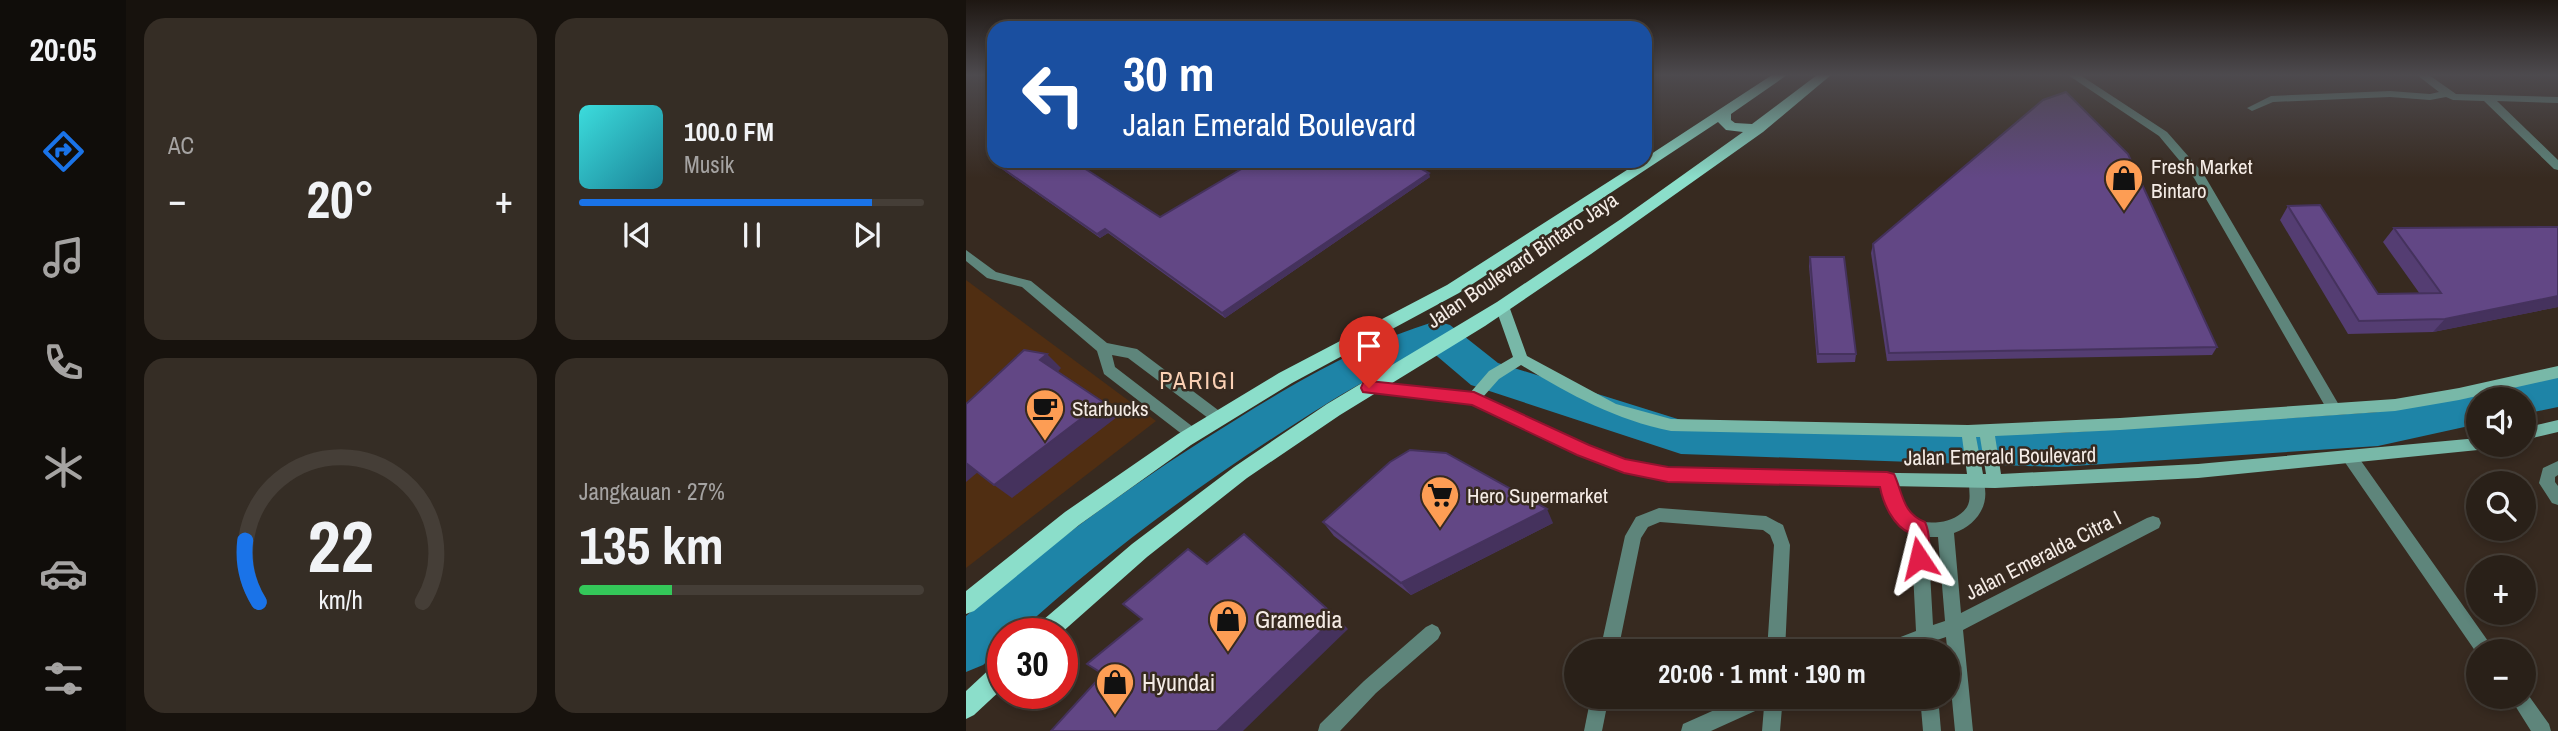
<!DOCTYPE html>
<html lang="id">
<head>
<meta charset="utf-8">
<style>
  body { margin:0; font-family:"Archivo Narrow",sans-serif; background:#352d25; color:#f1f3f6; height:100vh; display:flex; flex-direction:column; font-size:26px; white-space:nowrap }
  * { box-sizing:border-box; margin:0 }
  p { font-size:23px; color:#a5a3a2 }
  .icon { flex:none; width:38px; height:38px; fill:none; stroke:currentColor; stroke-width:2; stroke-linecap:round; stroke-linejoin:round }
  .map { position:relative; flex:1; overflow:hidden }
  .panel { display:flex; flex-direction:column; gap:18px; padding:18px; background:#17120d; width:840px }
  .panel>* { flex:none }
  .top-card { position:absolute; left:21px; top:21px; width:665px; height:147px; border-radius:21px; box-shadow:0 4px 10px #0003,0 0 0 2px #453e37; background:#1a4fa0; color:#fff; overflow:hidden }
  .buttons { position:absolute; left:1500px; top:387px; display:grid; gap:14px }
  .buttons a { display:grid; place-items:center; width:70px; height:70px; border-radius:50%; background:#292018; box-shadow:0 4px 10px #0003,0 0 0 2px #453e37; font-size:35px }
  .speed { position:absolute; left:21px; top:618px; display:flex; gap:14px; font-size:35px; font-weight:700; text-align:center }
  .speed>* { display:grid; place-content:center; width:91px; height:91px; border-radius:50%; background:#292018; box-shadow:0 4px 10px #0003,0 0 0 2px #453e37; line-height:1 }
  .speed .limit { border:10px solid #d22; background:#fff; color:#111 }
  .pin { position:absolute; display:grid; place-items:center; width:60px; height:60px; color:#fff; margin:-72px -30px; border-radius:50% 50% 50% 0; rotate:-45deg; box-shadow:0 0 7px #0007 }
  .pin .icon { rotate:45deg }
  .me { position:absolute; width:77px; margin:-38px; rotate:350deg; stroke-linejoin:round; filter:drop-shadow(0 0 5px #0008) }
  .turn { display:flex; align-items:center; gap:24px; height:147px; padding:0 21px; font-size:32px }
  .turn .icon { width:91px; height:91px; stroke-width:2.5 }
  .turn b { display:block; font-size:49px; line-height:60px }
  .big { font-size:52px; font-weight:700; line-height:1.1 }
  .panel .card { flex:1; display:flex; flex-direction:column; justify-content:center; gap:10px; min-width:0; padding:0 24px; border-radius:21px; background:#352d25 }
  .panel .dial { align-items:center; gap:0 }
  .dial svg { height:182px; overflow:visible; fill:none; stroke:#453e37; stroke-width:7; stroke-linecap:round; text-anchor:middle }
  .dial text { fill:#f1f3f6; stroke:none }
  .song { display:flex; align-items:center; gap:21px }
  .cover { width:84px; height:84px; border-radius:10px; background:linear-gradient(135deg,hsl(180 70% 55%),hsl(190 70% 35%)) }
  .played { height:7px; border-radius:4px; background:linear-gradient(90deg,#1a73e8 85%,#453e37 85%) }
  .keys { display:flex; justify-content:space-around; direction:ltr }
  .heat { display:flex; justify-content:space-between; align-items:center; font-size:38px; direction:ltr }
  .charge { height:10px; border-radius:5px; background:linear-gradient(90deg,#34c759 27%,#453e37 0) }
  .panel .tiles { flex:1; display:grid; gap:18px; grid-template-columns:repeat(2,1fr) }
  .trip { position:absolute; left:598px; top:639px; width:396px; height:70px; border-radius:35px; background:#292018; box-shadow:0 4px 10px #0003,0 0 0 2px #453e37; font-weight:700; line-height:70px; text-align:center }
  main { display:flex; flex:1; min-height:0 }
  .menu { display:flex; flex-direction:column; width:126px; justify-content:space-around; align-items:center; background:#100d0a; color:#a5a3a2 }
  .menu .icon { width:49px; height:49px }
  .menu .current { color:#1a73e8 }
  .menu b { font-size:32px; color:#f1f3f6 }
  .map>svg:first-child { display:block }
  .green { fill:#502e12 }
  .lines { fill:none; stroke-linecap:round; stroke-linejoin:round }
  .river { fill:#1e84a7; fill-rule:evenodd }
  .minor { fill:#5e857b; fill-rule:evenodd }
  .tertiary { fill:#5e857b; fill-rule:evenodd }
  .secondary { fill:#78b8a8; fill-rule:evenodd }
  .primary { fill:#8bdeca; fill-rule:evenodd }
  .wall { fill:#543d72 }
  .shaded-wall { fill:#45325d }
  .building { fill:#624785; stroke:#45325d; stroke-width:2 }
  .route { fill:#e11d48; stroke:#92132f; stroke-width:2 }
  .labels { text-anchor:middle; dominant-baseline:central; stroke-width:5; stroke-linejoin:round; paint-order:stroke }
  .poi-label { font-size:21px; fill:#f5ece6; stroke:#372a20; text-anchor:start }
  .street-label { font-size:21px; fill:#f5ece6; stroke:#372a20 }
  .quarter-label { font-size:24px; letter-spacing:2px; fill:#fad0b4; stroke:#372a20 }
  .near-poi-label { font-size:24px; fill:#f5ece6; stroke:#372a20; text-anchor:start }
</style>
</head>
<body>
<main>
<nav class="menu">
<b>20:05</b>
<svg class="icon current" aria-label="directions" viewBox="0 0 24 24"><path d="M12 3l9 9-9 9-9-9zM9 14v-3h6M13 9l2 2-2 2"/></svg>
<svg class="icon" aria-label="music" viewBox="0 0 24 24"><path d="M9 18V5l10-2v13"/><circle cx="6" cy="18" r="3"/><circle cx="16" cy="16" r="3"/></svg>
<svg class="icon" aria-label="phone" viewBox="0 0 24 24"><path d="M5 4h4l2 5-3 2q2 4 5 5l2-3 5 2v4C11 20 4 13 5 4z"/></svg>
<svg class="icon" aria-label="climate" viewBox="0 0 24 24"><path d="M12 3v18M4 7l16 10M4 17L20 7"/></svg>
<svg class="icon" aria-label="car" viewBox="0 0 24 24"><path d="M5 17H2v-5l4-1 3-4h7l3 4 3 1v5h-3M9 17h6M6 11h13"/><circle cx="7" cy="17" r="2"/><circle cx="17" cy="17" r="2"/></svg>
<svg class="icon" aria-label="filters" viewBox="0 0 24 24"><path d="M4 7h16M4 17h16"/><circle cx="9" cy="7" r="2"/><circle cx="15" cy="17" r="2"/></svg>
</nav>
<section class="panel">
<div class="tiles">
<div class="card"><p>AC</p>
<div class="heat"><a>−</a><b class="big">20°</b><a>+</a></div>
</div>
<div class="card">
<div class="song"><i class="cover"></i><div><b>100.0 FM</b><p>Musik</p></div></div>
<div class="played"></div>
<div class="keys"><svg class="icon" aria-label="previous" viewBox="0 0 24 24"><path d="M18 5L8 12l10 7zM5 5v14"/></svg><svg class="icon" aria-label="pause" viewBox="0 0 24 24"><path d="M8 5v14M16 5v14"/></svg><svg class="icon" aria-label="next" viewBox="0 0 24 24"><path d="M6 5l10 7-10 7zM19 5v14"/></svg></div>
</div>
<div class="card dial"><svg viewBox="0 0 100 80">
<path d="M14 69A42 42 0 1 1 86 69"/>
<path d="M14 69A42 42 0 0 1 8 42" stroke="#1a73e8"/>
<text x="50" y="56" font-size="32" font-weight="700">22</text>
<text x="50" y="72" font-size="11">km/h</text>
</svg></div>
<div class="card"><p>Jangkauan · 27%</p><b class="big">135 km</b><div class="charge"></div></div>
</div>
</section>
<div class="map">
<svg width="1592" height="731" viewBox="0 0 1592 731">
  <rect width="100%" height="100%" fill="#372a20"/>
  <path class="green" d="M0,280L190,421L0,568Z"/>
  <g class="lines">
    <g class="river">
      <path d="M471,321L484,325L532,363L715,420L1092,433L1412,412L1512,392L1527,399H1512V424L1412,446L1092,467L715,454L505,385L465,351C409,371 360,404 310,436C219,495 132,560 51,634H37V647L17,665L0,672V616C84,543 176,477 271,419C335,379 398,343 471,321Z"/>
      <path d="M1592,375V407L1558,414V399H1535L1541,388Z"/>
    </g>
    <g class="minor">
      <path d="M1451,75H1463L1490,94L1592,97V103L1531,101L1592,160V170L1588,169L1518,101L1487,100L1480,97L1464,100L1424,97L1307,102L1286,111L1281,108L1305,96L1424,91L1464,94L1473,92Z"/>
      <path d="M0,250L30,272L65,281L141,343L171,349L256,413L258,417L256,421L251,423L246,421L162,358L146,355L149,367L231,430L233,434L231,438L226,440L221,438L138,374L131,351L56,287L21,278L0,261Z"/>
      <path d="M1383,450L1388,451L1529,651H1512V655L1378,461L1375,456L1378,451Z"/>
      <path d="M1592,461V475L1589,477V482L1592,486V505L1586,503L1573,483L1577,468Z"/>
      <path d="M921,472L926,474C938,499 937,527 974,522C984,521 995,516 1001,507C1007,497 1000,485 1005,475L1010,473L1015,475C1027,501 1013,524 988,533L995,613L1181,518L1187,516L1193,518L1195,523L1193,528L997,630L1007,731H989L980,637L968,641L969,651H951V648L943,651H911L914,645L950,631L945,533C925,522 919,500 913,479L916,474ZM962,537H972L979,621L967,625Z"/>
      <path d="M693,508L800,516L817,525L824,545L819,651H801L808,545L804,535L797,530L694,522L682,527L675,538L652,651H634L659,536L670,517Z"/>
      <path d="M466,624L472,627L475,633L472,639L410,693L374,731H352L354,724L398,681L460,627Z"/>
      <path d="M1558,689L1583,724L1585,731H1565L1543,696H1558Z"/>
      <path d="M625,696H643L636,731H618Z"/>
      <path d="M780,696H817L814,731H796L798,707L745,731H715L717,724Z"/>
      <path d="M954,696H972L975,731H957Z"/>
    </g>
    <path class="tertiary" d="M1102,75H1114L1201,132L1237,173L1373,405L1375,409L1373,413H1363L1228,178L1193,136Z"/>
    <g class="secondary">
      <path d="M536,301L543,306L561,356L650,404L705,419L1002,425L1154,418L1429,399L1493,388L1592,366V378L1493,400L1429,411L1154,430L1029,436L1035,474L1232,464L1512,438V444H1519L1517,448L1512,450L1232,478L1029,488L702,482L653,471L612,454L506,405L398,392L396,388L398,384L403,382L504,393L523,371L547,357L529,306ZM555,365C603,394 649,420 705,431L996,437L1001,474L735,470C710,469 685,467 660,460C613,447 561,417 517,397L533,379ZM1010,437H1014L1020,474H1017Z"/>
      <path d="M1592,420V432L1558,440V428Z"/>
    </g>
    <g class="primary">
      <path d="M806,75H821L765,114V120L769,123L786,124L851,75H865L797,132L625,254L519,326L374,415L281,478L181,557L94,634H67L70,626L166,544L268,467L361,404L531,302L655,219L777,132L760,130L752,122L493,293L326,383L225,445L113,525L8,611L0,614V591L99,512L212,434L313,373L481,285L675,161H679V158Z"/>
      <path d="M37,661V688L8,715L0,719V691L29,664Z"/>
    </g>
  </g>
  <g class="wall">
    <path d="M36,168L194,217L464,177L259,318L142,233L134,238L40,172Z"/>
    <path d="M1322,206L1412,294H1454L1417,242L1428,228L1592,227V307L1467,332L1382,334L1314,220Z"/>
    <path d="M907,244L1251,347L1246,355L921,361L905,253Z"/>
    <path d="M844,257L890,354L889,362L851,363L843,266Z"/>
    <path d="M357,522L587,523L445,595L368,536Z"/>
  </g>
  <g class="shaded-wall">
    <path d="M463,173L464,177L259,318L256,313Z"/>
    <path d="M139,229L142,233L134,238L131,234Z"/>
    <path d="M1592,296V307L1467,332L1479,319Z"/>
    <path d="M81,354L95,368L89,375L74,360Z"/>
    <path d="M137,402L151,417L46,498L28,485Z"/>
    <path d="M0,463L12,472L0,482Z"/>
    <path d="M581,509L587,523L445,595L435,583Z"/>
    <path d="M370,617L382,629L277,731H251Z"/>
  </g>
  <g class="building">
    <path d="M1100,92L1162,154L1251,347L923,353L907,244L1077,100Z"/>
    <path d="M49,161H107L194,217L289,161H441L463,173L256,313L139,229L131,234L36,168Z"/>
    <path d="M1354,205L1412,294L1475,293L1428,228L1592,227V296L1479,319L1393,321L1322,206Z"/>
    <path d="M844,257H878L890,354H852Z"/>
    <path d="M58,350L81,354L74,360L137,402L28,485L0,463V404Z"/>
    <path d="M444,450L480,453L581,509L435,583L357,522L424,462Z"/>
    <path d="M278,534L370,617L251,731H85L137,674L121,664L176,619L157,604L222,549L241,564Z"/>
  </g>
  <linearGradient id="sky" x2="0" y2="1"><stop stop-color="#1e1712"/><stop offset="0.42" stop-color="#4d4a4e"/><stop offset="1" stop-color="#4d4a4e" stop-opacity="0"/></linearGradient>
  <rect width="1592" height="178" fill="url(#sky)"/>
  <path class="route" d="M403,381L508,392L623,445L659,459L702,467L921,472L928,474C937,493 936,513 959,522C964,533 965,553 960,564L953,566L947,564L944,558V533C927,526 917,503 914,487L702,482L658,473L611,455L506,405L397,392L395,388L397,383Z"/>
  <defs>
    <g id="shop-pin" transform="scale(2.0125)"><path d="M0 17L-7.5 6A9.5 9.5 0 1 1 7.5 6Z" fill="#fd9d54" stroke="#372a20"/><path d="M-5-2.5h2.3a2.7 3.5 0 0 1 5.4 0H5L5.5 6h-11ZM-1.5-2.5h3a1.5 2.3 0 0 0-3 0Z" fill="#111"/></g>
    <g id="cafe-pin" transform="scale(2.0125)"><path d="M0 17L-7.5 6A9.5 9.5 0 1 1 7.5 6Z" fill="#fd9d54" stroke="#372a20"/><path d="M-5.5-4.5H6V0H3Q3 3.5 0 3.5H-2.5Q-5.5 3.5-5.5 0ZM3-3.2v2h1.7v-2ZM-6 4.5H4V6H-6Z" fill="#111"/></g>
    <g id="supermarket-pin" transform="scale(2.0125)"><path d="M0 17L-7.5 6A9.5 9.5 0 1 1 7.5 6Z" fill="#fd9d54" stroke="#372a20"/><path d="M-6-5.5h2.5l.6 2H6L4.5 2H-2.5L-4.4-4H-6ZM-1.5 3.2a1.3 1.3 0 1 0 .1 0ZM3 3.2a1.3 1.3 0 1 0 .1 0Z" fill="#111"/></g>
  </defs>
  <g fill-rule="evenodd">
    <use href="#shop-pin" x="1158" y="178"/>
    <use href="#cafe-pin" x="79" y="408"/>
    <use href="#supermarket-pin" x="474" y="495"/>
    <use href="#shop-pin" x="262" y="619"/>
    <use href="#shop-pin" x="149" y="682"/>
  </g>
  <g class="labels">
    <g class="poi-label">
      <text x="1185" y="166">Fresh Market<tspan x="1185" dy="24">Bintaro</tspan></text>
      <text x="106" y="408">Starbucks</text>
      <text x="501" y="495">Hero Supermarket</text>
    </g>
    <g class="street-label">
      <text transform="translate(556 260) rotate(-34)">Jalan Boulevard Bintaro Jaya</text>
      <text transform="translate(1034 456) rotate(-1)">Jalan Emerald Boulevard</text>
      <text transform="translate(1077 555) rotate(-27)">Jalan Emeralda Citra I</text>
    </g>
    <g class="quarter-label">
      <text x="232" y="380">PARIGI</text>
    </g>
    <g class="near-poi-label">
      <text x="289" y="619">Gramedia</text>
      <text x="176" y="682">Hyundai</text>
    </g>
  </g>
</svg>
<div class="buttons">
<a><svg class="icon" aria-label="sound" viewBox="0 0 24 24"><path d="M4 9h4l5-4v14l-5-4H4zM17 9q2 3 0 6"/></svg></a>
<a><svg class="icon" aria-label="search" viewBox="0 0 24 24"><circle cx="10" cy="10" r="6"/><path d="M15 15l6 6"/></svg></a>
<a>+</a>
<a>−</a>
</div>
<div class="speed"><div class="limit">30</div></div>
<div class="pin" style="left:403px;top:388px;background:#d93025"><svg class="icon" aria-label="arrive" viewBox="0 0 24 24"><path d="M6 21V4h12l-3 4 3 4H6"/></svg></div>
<svg class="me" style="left:953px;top:558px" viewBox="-20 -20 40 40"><path d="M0-17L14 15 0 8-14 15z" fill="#e11d48" stroke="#fff" stroke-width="4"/></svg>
<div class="trip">20:06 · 1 mnt · 190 m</div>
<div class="top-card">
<div class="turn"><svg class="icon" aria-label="left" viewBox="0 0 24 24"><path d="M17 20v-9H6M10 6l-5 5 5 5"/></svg><div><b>30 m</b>Jalan Emerald Boulevard</div></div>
</div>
</div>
</main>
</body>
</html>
